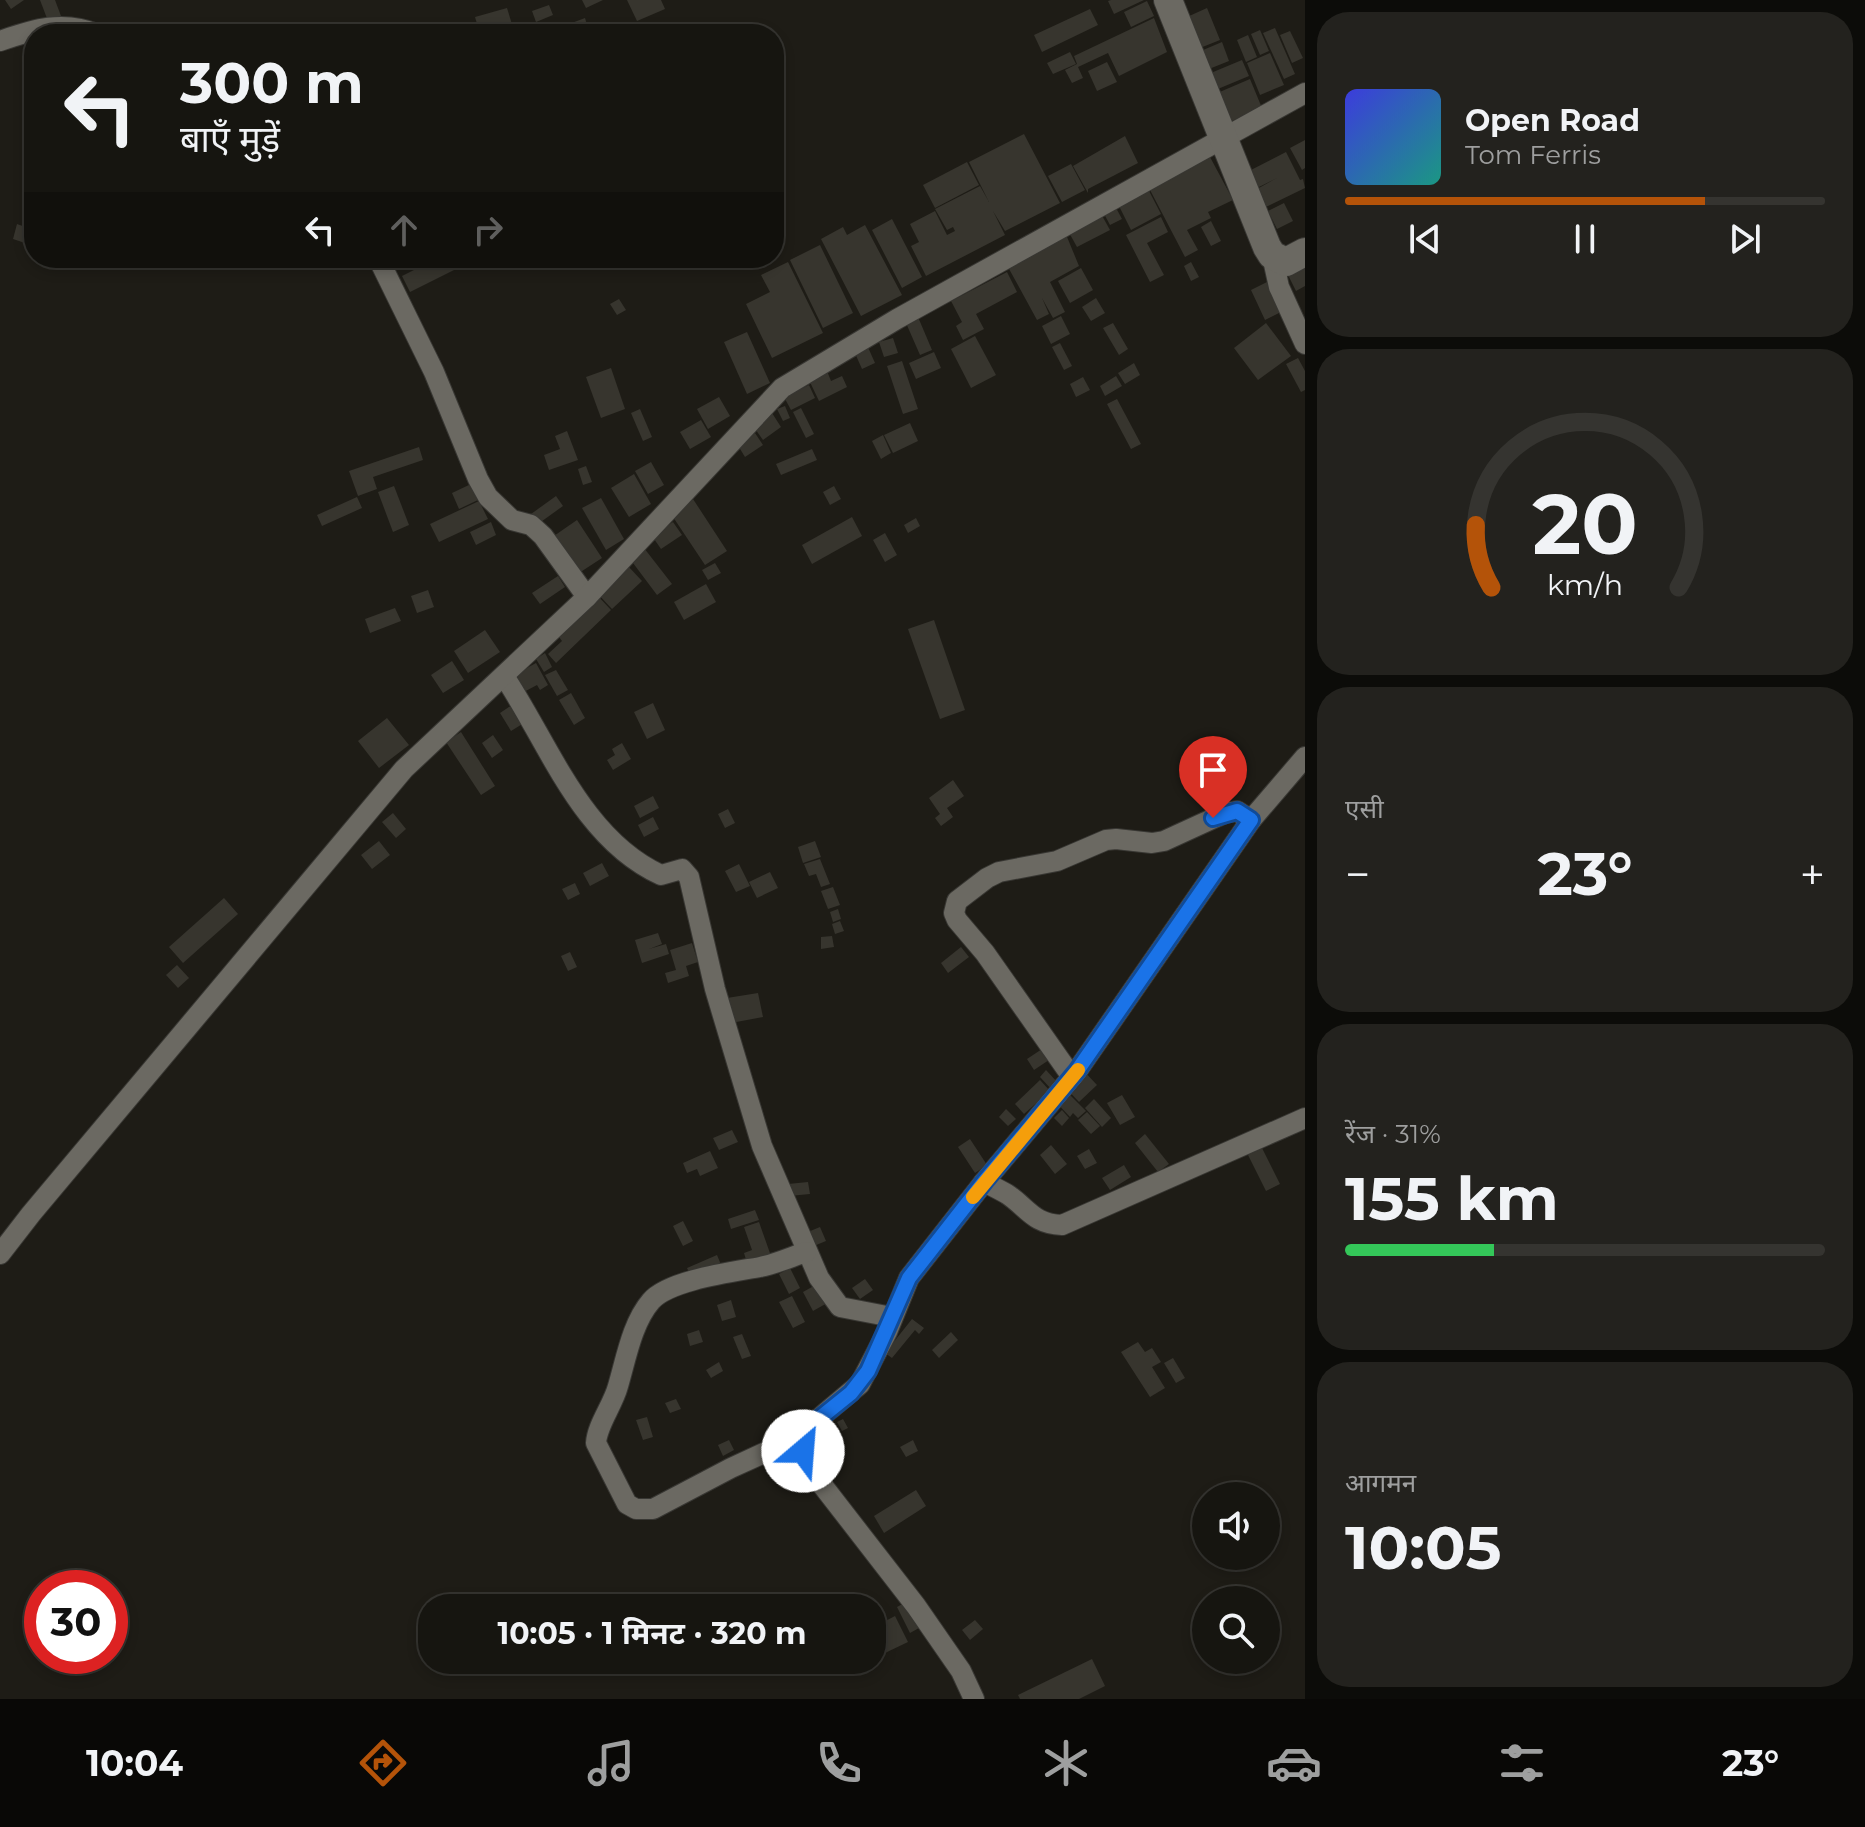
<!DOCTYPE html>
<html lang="hi">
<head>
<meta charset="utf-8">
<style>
  body { margin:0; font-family:Montserrat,"Noto Sans Devanagari",sans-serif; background:#23221e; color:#f1f3f6; height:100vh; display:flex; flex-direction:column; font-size:30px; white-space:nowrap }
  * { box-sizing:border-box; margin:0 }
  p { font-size:26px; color:#9e9f9f }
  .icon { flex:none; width:44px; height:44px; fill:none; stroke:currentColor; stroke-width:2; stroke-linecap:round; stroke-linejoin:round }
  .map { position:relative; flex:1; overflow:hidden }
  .panel { display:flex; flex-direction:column; gap:12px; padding:12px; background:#0c0c09; width:560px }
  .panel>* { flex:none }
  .guide { position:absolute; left:24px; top:24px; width:760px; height:244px; border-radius:32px; box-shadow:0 4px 12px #0003,0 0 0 2px #353430; background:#161510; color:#f1f3f6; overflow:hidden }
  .tools { position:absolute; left:1192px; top:1482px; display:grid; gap:16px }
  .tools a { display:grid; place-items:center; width:88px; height:88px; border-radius:50%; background:#161510; box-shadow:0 4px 12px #0003,0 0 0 2px #353430; font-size:40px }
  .speed { position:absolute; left:24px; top:1570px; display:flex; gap:16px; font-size:40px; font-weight:700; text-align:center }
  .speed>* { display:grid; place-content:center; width:104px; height:104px; border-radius:50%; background:#161510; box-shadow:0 4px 12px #0003,0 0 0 2px #353430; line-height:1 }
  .speed .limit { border:12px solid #d22; background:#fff; color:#111 }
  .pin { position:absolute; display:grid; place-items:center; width:68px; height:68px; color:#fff; margin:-82px -34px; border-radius:50% 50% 50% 0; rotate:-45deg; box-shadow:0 0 8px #0007 }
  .pin .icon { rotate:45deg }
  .me { position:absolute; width:88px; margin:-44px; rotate:27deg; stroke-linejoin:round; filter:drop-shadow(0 0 6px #0008) }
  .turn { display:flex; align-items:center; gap:28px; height:168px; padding:0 24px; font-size:36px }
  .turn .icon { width:104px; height:104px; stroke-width:2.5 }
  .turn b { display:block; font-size:56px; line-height:68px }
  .lanes { display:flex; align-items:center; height:76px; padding:0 24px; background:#0003; justify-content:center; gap:40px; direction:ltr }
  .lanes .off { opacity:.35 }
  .big { font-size:60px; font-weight:700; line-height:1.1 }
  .panel .widget { flex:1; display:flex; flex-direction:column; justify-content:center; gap:12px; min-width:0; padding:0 28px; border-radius:32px; background:#23221e }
  .panel .dial { align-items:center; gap:0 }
  .dial svg { height:208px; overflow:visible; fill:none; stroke:#353430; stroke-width:7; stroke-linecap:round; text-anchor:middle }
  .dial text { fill:#f1f3f6; stroke:none }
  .song { display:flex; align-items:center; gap:24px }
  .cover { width:96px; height:96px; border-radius:12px; background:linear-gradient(135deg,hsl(240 70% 55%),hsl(170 70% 35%)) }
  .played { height:8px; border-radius:4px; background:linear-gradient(90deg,#b45309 75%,#353430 75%) }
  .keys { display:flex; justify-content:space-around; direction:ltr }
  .heat { display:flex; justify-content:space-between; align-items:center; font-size:44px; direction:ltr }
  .charge { height:12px; border-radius:6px; background:linear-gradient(90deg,#34c759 31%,#353430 0) }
  .trip { position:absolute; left:418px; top:1594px; width:468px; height:80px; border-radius:32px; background:#161510; box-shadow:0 4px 12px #0003,0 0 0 2px #353430; font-weight:700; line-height:80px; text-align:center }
  .tabs { display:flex; height:128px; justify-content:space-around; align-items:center; background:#090806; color:#9e9f9f }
  .tabs .icon { width:56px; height:56px }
  .tabs .current { color:#b45309 }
  .tabs b { font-size:36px; color:#f1f3f6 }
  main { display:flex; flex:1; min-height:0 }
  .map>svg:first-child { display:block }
  .building { fill:#37352e }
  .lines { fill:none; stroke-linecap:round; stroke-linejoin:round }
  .street-casing { stroke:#383733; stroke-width:22 }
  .secondary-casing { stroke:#383733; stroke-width:30 }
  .street { stroke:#6b6962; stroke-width:20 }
  .secondary { stroke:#6b6962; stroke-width:28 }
  .route-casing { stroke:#114b97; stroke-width:20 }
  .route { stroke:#1a73e8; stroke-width:14 }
  .slow { stroke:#f59e0b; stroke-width:14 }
</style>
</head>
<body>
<main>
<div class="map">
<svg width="1305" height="1699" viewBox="0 0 1305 1699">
  <rect width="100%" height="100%" fill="#1e1c16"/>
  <g class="building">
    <path d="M5,0H24L11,9Z"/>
    <path d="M40,0H55L61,16L48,21Z"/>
    <path d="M582,0H603L586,8Z"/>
    <path d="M627,0H661L665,9L637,21Z"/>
    <path d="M1111,0H1144L1114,14L1108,1Z"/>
    <path d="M1147,1L1154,16L1131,27L1124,12Z"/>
    <path d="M549,5L553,15L536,22L532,11Z"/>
    <path d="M507,8L514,31L504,34H480L475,17Z"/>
    <path d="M1207,8L1220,40L1200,48L1187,17Z"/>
    <path d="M1090,9L1098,25L1042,52L1034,35Z"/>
    <path d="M585,18L588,28L564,34L561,27Z"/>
    <path d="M1154,18L1167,52L1119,76L1108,53L1078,67L1083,78L1072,83L1065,70L1077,64L1074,56Z"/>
    <path d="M350,23L353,34H328L327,31Z"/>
    <path d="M1275,28L1295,74L1284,79L1263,33Z"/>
    <path d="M1260,30L1269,51L1260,55L1251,34Z"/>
    <path d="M1290,31L1303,58L1292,63L1280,35Z"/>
    <path d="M1248,35L1257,57L1246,62L1237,40Z"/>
    <path d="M1222,42L1229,61L1204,71L1196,53Z"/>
    <path d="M1070,52L1076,64L1053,74L1047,63Z"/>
    <path d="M1270,53L1284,85L1260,95L1247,63Z"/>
    <path d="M1242,60L1249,76L1213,91L1206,75Z"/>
    <path d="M1107,62L1117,82L1097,91L1088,71Z"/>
    <path d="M1250,79L1262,108L1227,123L1215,94Z"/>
    <path d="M1024,134L1060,203L1005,231L993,211L1005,235L926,276L911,246L919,242L910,224L935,211L947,235L955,231L953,227L947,230L935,209L980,186L989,202L969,162Z"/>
    <path d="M1125,136L1138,163L1088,189V193L1073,166Z"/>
    <path d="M1305,140V168L1302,170L1290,148Z"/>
    <path d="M1286,152L1300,180L1303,179L1305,188L1266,207L1257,189L1277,178L1255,189L1247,172Z"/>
    <path d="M1210,157L1233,200L1208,212L1211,218L1187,230L1198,250L1185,257L1149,188Z"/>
    <path d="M967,162L979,185L935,208L923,185Z"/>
    <path d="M1071,164L1085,190L1062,202L1048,176Z"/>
    <path d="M1148,189L1161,214L1131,230L1118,204Z"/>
    <path d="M1284,203L1293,221L1277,229L1268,211Z"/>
    <path d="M1115,206L1122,219L1110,225L1103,212Z"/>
    <path d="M1100,212L1110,230L1077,247L1067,229Z"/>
    <path d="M1161,217L1168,232L1147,243L1164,275L1150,282L1126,235Z"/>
    <path d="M892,219L922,277L902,288L872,230Z"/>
    <path d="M1211,221L1221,241L1211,246L1201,227Z"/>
    <path d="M17,224L34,230V246L13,239Z"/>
    <path d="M865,225L902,295L861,316L821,239L843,227L847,235Z"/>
    <path d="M1065,232L1079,266L1050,282L1065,312L1053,318L1042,298L1049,314L1037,320L1008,267Z"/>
    <path d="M820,245L853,313L823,328L790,260Z"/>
    <path d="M438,258H458L462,266L410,292L402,276Z"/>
    <path d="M788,262L823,333L772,358L746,304L770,292L761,275Z"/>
    <path d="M1191,262L1199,277L1191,281L1184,266Z"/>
    <path d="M1305,265V286L1296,291L1288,275Z"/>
    <path d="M1081,268L1093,290L1070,303L1058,281Z"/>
    <path d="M1007,272L1017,292L976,314L984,329L963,340L956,326L962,322L951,301Z"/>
    <path d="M1267,282L1281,312L1265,320L1251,290Z"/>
    <path d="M1096,298L1105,313L1091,321L1082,307Z"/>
    <path d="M619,299L626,310L617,315L610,304Z"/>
    <path d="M1061,316L1070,334L1051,344L1042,326Z"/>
    <path d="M918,317L932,350L920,355L906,323Z"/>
    <path d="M1113,323L1128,349L1119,355L1103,328Z"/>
    <path d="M1266,323L1291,356L1258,380L1234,348Z"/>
    <path d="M747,332L770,383L747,394L724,342Z"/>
    <path d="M975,336L996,375L971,388L951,349Z"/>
    <path d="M893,338L898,353L884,357L879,342Z"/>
    <path d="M1060,343L1072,366L1064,370L1052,347Z"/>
    <path d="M867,345L875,363L862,369L854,351Z"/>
    <path d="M934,352L941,368L916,379L909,363Z"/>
    <path d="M1298,358L1305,371V390L1301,392L1286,364Z"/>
    <path d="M902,361L918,409L903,414L887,366Z"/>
    <path d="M1134,363L1140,375L1125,384L1118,373Z"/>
    <path d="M611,368L625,409L601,418L586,377Z"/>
    <path d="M827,371L831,381L842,376L847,387L819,401L809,380Z"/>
    <path d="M1116,376L1122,386L1105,396L1100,386Z"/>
    <path d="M1083,377L1090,390L1076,397L1070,384Z"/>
    <path d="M809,385L815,398L791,410L784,397Z"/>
    <path d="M719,397L730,416L708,429L697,409Z"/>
    <path d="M1117,399L1141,444L1131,449L1107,404Z"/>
    <path d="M785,406L790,418L783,421L777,409Z"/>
    <path d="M801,408L814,434L806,438L793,412Z"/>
    <path d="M640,409L652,437L643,441L631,413Z"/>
    <path d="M772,413L781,427L763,440L753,426Z"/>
    <path d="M701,420L711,437L690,449L680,432Z"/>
    <path d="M910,423L918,441L893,453L884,435Z"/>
    <path d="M567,431L578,460L549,470L544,455L560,449L555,436Z"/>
    <path d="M755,433L763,445L745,457L737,444Z"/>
    <path d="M883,435L891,453L881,459L872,441Z"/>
    <path d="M419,447L423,460L373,477L377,489L358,496L349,471Z"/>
    <path d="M812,449L817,460L781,475L776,464Z"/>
    <path d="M651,462L664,485L648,494L635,471Z"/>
    <path d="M586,466L592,482L583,485L578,469Z"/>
    <path d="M634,474L651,504L629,517L611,488Z"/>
    <path d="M471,484L478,500L459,509L452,493Z"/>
    <path d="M394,486L409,525L393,532L378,492Z"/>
    <path d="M834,486L841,499L830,505L823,492Z"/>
    <path d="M556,496L563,506L538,524L531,514Z"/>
    <path d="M357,497L362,508L322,526L317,515Z"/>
    <path d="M601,498L624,539L606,550L582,508Z"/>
    <path d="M693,499L727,551L705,565L671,514Z"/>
    <path d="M479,501L488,519L439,542L430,524Z"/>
    <path d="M852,517L862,536L812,564L802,545Z"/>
    <path d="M916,518L920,526L908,533L904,525Z"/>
    <path d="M577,520L602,558L576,575L551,538Z"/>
    <path d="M491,522L496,535L476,545L470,532Z"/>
    <path d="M673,522L682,535L661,549L652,536Z"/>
    <path d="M885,533L897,555L885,562L873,540Z"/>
    <path d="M644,548L672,584L657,595L630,559Z"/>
    <path d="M715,563L721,573L708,580L702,570Z"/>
    <path d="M627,565L642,581L612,609L597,593Z"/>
    <path d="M558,576L565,587L540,604L532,593Z"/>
    <path d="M706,584L716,602L684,620L674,602Z"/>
    <path d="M428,590L434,607L417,613L411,596Z"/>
    <path d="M597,595L611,610L556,663L548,654L562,641L556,633Z"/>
    <path d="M395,608L401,621L370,633L365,619Z"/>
    <path d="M934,620L965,710L940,719L908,629Z"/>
    <path d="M485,630L500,652L468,673L454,651Z"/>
    <path d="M545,653L552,667L544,672L536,659Z"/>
    <path d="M452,661L464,680L443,693L431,675Z"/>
    <path d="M536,663L548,685L540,690L537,685L522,693L512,676Z"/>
    <path d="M556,670L568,690L557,696L545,675Z"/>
    <path d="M571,693L585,718L574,725L559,700Z"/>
    <path d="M653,703L665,730L647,739L634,712Z"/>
    <path d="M512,705L524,723L511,731L500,713Z"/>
    <path d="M387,718L409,745L379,768L358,741Z"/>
    <path d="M461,732L495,786L481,795L446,742Z"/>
    <path d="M493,735L503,750L492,758L482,743Z"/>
    <path d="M622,743L631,759L613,770L607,760L615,755L612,749Z"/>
    <path d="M953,780L964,796L947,808L953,817L941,826L935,818L940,814L929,798Z"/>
    <path d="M653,796L659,808L640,818L634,806Z"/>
    <path d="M728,809L735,823L725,828L718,814Z"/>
    <path d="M393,813L406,829L396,838L382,822Z"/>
    <path d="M653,817L659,829L644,837L638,825Z"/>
    <path d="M379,841L390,855L372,869L361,855Z"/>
    <path d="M815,841L821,857L803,863L798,847Z"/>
    <path d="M820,859L830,884L821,887L816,874L809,876L804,864Z"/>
    <path d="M602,863L609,876L590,886L583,873Z"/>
    <path d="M739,864L750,886L736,892L725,871Z"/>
    <path d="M770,872L778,888L757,898L749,882Z"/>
    <path d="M575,883L580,894L568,900L562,889Z"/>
    <path d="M833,887L840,905L828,909L821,891Z"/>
    <path d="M224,898L238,914L183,963L169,947Z"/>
    <path d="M838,909L841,919L833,922L830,912Z"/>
    <path d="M840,921L844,931L835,934L832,924Z"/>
    <path d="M658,933L662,944L649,949L666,944L669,954L642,963L635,940Z"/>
    <path d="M832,936L834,947L821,949V937Z"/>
    <path d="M692,943L698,962L686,966L689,976L668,983L665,973L676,970L670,950Z"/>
    <path d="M961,947L969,957L948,973L941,963Z"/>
    <path d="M570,952L577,967L568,971L561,956Z"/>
    <path d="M177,965L189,978L178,988L166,975Z"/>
    <path d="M758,993L763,1017L731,1023L727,998Z"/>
    <path d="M1048,1045L1055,1056L1034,1070L1027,1059Z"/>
    <path d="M1046,1070L1058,1083L1052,1090L1040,1077Z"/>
    <path d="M1083,1070L1097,1085L1079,1102L1065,1087Z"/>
    <path d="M1040,1080L1050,1091L1024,1114L1015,1104Z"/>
    <path d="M1065,1090L1086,1111L1078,1118L1073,1113L1070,1117L1054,1100Z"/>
    <path d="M1122,1095L1135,1117L1120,1125L1107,1103Z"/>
    <path d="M1094,1099L1111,1118L1102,1127L1085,1108Z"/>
    <path d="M1006,1109L1016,1119L1008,1126L999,1117Z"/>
    <path d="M1062,1110L1069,1118L1062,1126L1054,1118Z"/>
    <path d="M1087,1112L1100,1126L1091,1134L1078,1120Z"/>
    <path d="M732,1130L738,1142L719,1150L713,1138Z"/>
    <path d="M1145,1134L1169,1164L1158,1172L1135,1143Z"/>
    <path d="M970,1139L987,1165L975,1173L958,1147Z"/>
    <path d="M1051,1145L1067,1164L1055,1174L1040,1155Z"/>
    <path d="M1261,1146L1280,1184L1266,1191L1247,1153Z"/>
    <path d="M1089,1149L1097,1163L1085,1169L1077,1156Z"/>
    <path d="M710,1151L718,1168L700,1176L697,1169L687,1173L683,1163Z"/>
    <path d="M1124,1165L1131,1177L1110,1190L1102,1178Z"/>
    <path d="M808,1182L810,1194L789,1196L788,1184Z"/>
    <path d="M755,1210L759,1220L731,1229L728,1219Z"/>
    <path d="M683,1221L693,1241L683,1246L673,1226Z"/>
    <path d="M759,1222L771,1256L747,1263L744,1253L752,1250L744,1227Z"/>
    <path d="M820,1227L826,1241L809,1248L803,1234Z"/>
    <path d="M717,1255L722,1267L692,1279L687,1268Z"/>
    <path d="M790,1268L800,1288L789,1294L779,1274Z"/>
    <path d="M865,1279L873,1290L860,1299L852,1288Z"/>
    <path d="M819,1283L829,1302L813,1311L803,1292Z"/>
    <path d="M792,1296L805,1322L793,1328L779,1302Z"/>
    <path d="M731,1300L736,1317L722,1321L717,1305Z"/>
    <path d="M912,1319L924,1328L919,1334L915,1330L892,1358L885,1353Z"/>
    <path d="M699,1330L703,1342L690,1346L687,1334Z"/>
    <path d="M951,1332L958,1340L939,1358L932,1350Z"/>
    <path d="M742,1334L751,1356L742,1359L733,1337Z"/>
    <path d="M1138,1342L1145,1352L1152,1348L1161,1362L1152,1367L1165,1388L1150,1397L1121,1352Z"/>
    <path d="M1173,1358L1185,1378L1176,1383L1164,1363Z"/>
    <path d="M719,1362L723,1371L711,1378L706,1370Z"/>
    <path d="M676,1399L681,1409L670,1413L665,1403Z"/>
    <path d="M647,1417L653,1437L643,1440L636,1420Z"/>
    <path d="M843,1419L848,1428L842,1431L837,1422Z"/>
    <path d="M729,1440L734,1450L723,1456L718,1445Z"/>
    <path d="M913,1440L918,1451L906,1457L900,1447Z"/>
    <path d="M916,1490L926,1506L884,1533L874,1516Z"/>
    <path d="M906,1602L919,1628L910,1633L897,1607Z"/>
    <path d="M895,1616L908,1642L885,1653L872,1628Z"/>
    <path d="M975,1620L983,1629L970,1640L962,1630Z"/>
    <path d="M1092,1659L1105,1686L1079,1699H1020L1018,1695Z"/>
  </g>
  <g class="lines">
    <g class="street-casing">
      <g id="street">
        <path d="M0,41C34,29 63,20 97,34"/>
        <path d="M1272,255L1279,287L1305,344"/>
        <path d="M378,258L434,372L478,479L488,497L512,520L531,525L543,536L587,597"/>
        <path d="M504,676C549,744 582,839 661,875L682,869L689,877L715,989L762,1146L819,1278L840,1307L892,1317"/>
        <path d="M1072,1077L985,953L957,920L954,913L957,901L987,878L999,872L1057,861L1106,840L1116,839L1152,843L1164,841L1225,813L1237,811L1251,820"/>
        <path d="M984,1182C992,1186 1000,1190 1007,1194C1028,1208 1033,1224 1062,1225L1305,1118"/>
        <path d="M0,1254L31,1214L404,769L587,597L782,388L897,319L1305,93"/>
        <path d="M803,1435L731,1468L653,1509H636L627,1504L596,1443C597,1425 613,1405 618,1386C626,1359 632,1323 651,1301C669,1280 733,1272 760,1267C776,1264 791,1257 806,1252"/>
        <path d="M974,1699L961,1671L916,1606L816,1477L803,1451V1435L810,1426L860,1384L887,1332L909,1278L984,1182L1077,1071L1251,820L1305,757"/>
      </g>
    </g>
    <g class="secondary-casing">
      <path id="secondary" d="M1168,0L1267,247L1272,255L1286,262L1305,252"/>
    </g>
    <use href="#street" class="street"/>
    <use href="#secondary" class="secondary"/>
  </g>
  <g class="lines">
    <g class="route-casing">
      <path id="route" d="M803,1451V1435L810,1426L851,1393L868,1371L909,1278L984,1182L1077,1071L1251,820L1237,811L1213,818"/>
    </g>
    <use href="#route" class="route"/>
    <path class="slow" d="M973,1197L1078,1070"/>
  </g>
</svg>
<div class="tools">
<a><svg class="icon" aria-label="sound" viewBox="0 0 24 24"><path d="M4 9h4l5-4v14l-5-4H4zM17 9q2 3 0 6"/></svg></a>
<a><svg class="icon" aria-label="search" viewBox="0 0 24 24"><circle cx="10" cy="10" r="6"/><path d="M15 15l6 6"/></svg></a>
</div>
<div class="speed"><div class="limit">30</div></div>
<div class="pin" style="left:1213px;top:818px;background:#d93025"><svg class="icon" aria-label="arrive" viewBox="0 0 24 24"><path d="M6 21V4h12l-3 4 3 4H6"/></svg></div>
<svg class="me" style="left:803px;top:1451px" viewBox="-20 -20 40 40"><circle r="19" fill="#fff"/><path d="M0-13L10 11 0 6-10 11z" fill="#1a73e8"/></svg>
<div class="trip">10:05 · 1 मिनट · 320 m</div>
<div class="guide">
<div class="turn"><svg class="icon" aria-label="left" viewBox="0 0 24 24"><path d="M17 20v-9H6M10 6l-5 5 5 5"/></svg><div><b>300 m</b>बाएँ मुड़ें</div></div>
<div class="lanes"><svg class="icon" aria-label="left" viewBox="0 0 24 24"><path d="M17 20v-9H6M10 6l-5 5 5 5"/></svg><svg class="icon off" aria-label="ahead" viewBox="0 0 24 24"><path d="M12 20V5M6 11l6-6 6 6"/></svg><svg class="icon off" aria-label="right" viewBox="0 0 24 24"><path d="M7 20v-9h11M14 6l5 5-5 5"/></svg></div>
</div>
</div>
<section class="panel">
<div class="widget">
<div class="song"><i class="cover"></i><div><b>Open Road</b><p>Tom Ferris</p></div></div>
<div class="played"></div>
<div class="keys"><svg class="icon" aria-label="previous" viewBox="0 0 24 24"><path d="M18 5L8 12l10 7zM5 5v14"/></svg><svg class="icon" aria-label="pause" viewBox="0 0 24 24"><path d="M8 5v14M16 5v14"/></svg><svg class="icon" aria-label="next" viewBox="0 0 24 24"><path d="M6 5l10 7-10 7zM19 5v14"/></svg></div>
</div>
<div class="widget dial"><svg viewBox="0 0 100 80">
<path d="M14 69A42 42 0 1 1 86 69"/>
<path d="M14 69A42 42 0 0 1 8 45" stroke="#b45309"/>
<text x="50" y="56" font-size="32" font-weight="700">20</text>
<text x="50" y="72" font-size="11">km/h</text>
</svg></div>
<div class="widget"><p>एसी</p>
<div class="heat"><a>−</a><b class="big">23°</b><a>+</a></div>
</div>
<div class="widget"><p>रेंज · 31%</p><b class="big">155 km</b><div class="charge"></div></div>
<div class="widget"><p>आगमन</p><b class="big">10:05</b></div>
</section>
</main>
<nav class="tabs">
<b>10:04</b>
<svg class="icon current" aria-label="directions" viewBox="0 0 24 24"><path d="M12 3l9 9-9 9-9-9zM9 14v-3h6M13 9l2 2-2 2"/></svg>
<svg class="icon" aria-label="music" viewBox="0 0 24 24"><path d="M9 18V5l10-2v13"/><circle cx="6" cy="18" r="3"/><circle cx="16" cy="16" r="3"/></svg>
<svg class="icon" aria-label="phone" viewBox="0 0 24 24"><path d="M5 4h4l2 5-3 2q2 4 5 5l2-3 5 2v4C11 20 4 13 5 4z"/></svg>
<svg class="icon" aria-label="climate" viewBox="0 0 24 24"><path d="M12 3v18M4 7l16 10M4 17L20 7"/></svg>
<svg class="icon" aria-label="car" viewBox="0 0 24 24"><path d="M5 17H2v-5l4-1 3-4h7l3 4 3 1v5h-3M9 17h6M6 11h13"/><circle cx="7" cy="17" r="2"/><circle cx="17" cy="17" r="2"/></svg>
<svg class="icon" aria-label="filters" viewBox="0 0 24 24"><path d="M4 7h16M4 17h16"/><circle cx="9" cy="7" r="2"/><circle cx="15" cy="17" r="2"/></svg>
<b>23°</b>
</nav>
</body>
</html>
